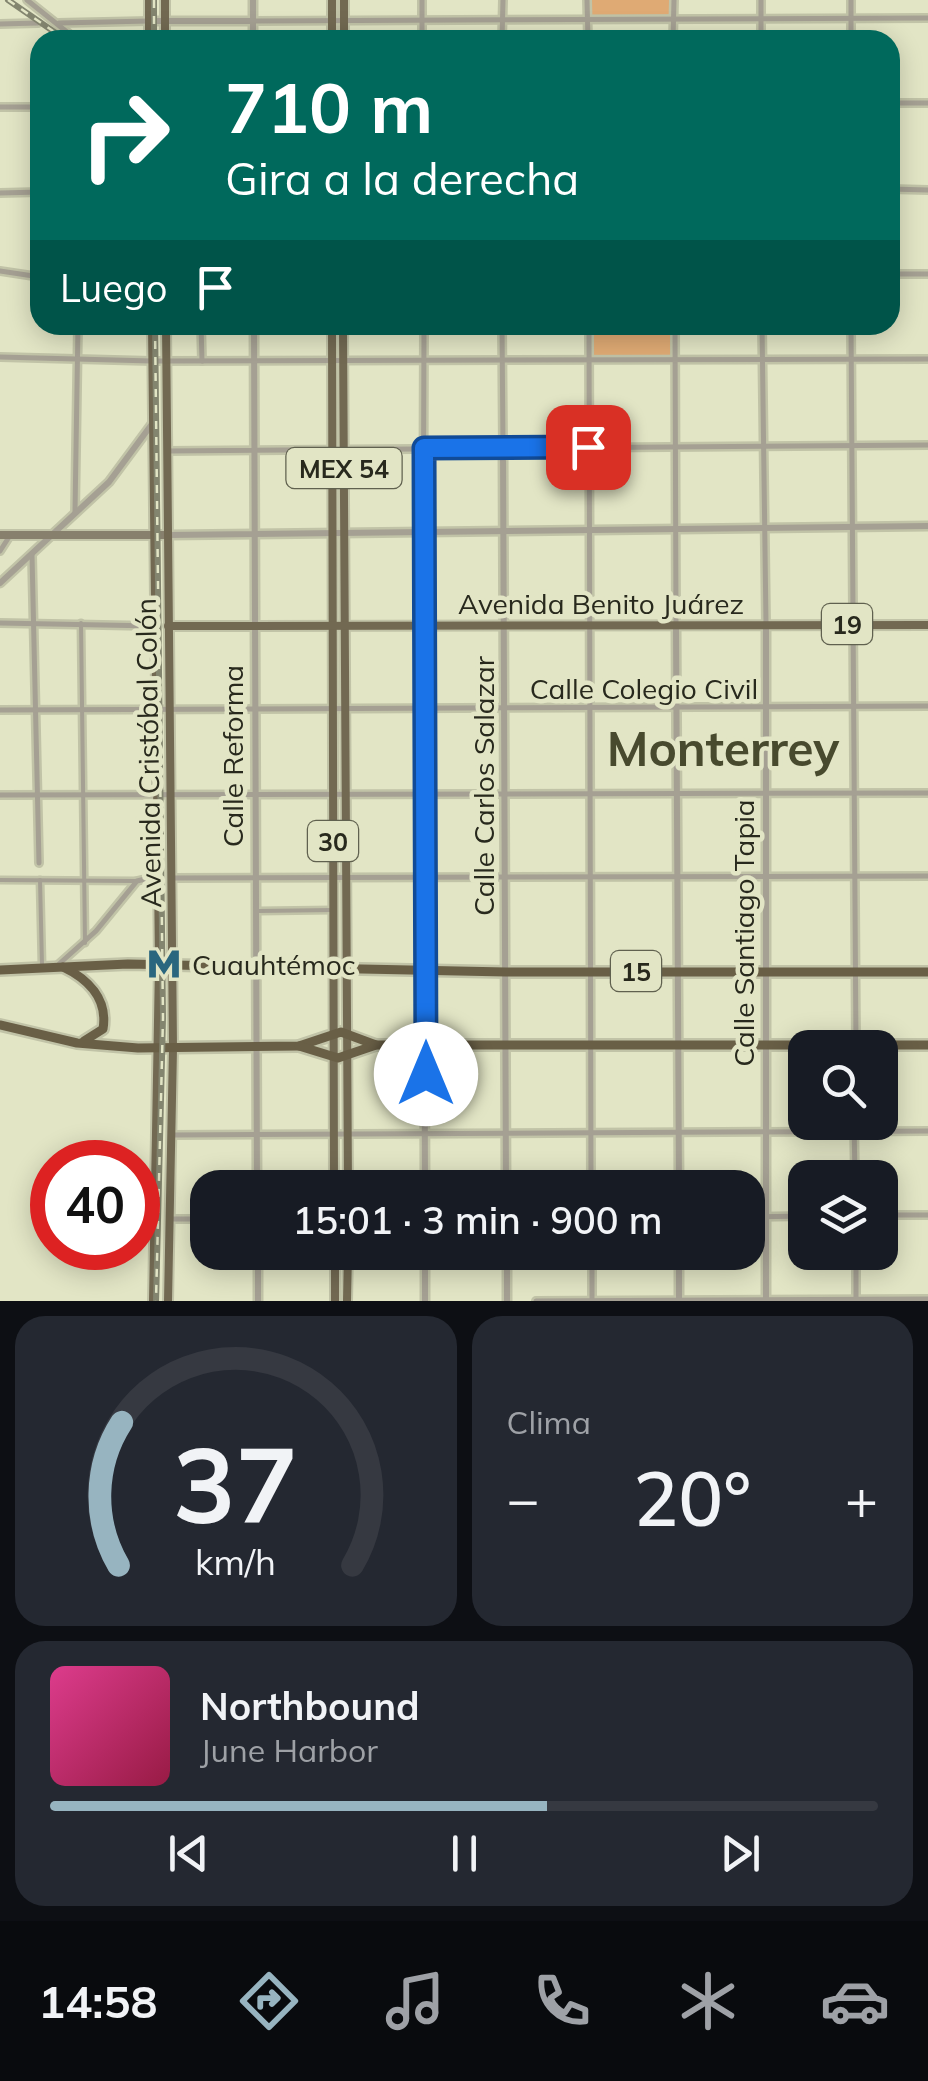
<!DOCTYPE html>
<html lang="es">
<head>
<meta charset="utf-8">
<style>
  body { margin:0; font-family:Mulish,sans-serif; background:#242831; color:#f1f3f6; height:100vh; display:flex; flex-direction:column; font-size:38px; white-space:nowrap }
  * { box-sizing:border-box; margin:0 }
  p { font-size:32px; color:#9ea1a6 }
  .icon { flex:none; width:55px; height:55px; fill:none; stroke:currentColor; stroke-width:2; stroke-linecap:round; stroke-linejoin:round }
  .map { position:relative; height:1301px; overflow:hidden }
  .side { display:flex; flex-direction:column; gap:15px; padding:15px; background:#0d0f14; flex:1 }
  .side>* { flex:none }
  .banner { position:absolute; left:30px; top:30px; width:870px; height:305px; border-radius:30px; box-shadow:0 5px 25px #0003; background:#00695c; color:#fff; overflow:hidden }
  .buttons { position:absolute; left:788px; top:1030px; display:grid; gap:20px }
  .buttons a { display:grid; place-items:center; width:110px; height:110px; border-radius:20px; background:#171b24; box-shadow:0 5px 25px #0003; font-size:50px }
  .speed { position:absolute; left:30px; top:1140px; display:flex; gap:20px; font-size:50px; font-weight:700; text-align:center }
  .speed>* { display:grid; place-content:center; width:130px; height:130px; border-radius:50%; background:#171b24; box-shadow:0 5px 25px #0003; line-height:1 }
  .speed .limit { border:15px solid #d22; background:#fff; color:#111 }
  .pin { position:absolute; display:grid; place-items:center; width:85px; height:85px; color:#fff; margin:-42px; border-radius:20px; box-shadow:0 5px 15px #0006 }
  .me { position:absolute; width:110px; margin:-55px; rotate:0deg; stroke-linejoin:round; filter:drop-shadow(0 0 8px #0008) }
  .turn { display:flex; align-items:center; gap:35px; height:210px; padding:0 30px; font-size:45px }
  .turn .icon { width:130px; height:130px; stroke-width:2.5 }
  .turn b { display:block; font-size:70px; line-height:85px }
  .then { display:flex; align-items:center; height:95px; padding:0 30px; background:#0003; gap:20px; font-size:38px }
  .big { font-size:75px; font-weight:600; line-height:1.1 }
  .side .tile { flex:1; display:flex; flex-direction:column; justify-content:center; gap:15px; min-width:0; padding:0 35px; border-radius:30px; background:#242831 }
  .side .dial { align-items:center; gap:0 }
  .dial svg { height:260px; overflow:visible; fill:none; stroke:#363941; stroke-width:7; stroke-linecap:round; text-anchor:middle }
  .dial text { fill:#f1f3f6; stroke:none }
  .song { display:flex; align-items:center; gap:30px }
  .cover { width:120px; height:120px; border-radius:15px; background:linear-gradient(135deg,hsl(330 70% 55%),hsl(340 70% 35%)) }
  .played { height:10px; border-radius:5px; background:linear-gradient(90deg,#97b4c0 60%,#363941 60%) }
  .keys { display:flex; justify-content:space-around; direction:ltr }
  .heat { display:flex; justify-content:space-between; align-items:center; font-size:55px; direction:ltr }
  .side .tiles { flex:1; display:grid; gap:15px; grid-template-columns:1fr 1fr }
  .tile:last-child { grid-column:span 2 }
  .trip { position:absolute; left:190px; top:1170px; width:575px; height:100px; border-radius:30px; background:#171b24; box-shadow:0 5px 25px #0003; font-weight:600; line-height:100px; text-align:center }
  .dock { display:flex; height:160px; justify-content:space-around; align-items:center; background:#090b0e; color:#9ea1a6 }
  .dock .icon { width:70px; height:70px }
  .dock .selected { color:#97b4c0 }
  .dock b { font-size:45px; color:#f1f3f6 }
  .map>svg:first-child { display:block }
  .green { fill:#dfaa74 }
  .lines { fill:none; stroke-linecap:round; stroke-linejoin:round }
  .pedestrian-casing { stroke:#c1c3a7; stroke-width:9 }
  .minor-casing { stroke:#c1c3a7; stroke-width:10 }
  .tertiary-casing { stroke:#c1c3a7; stroke-width:11 }
  .secondary-casing { stroke:#c1c3a7; stroke-width:12 }
  .primary-casing { stroke:#c1c3a7; stroke-width:12 }
  .trunk-casing { stroke:#c1c3a7; stroke-width:14 }
  .pedestrian { stroke:#a5a093; stroke-width:4 }
  .minor { stroke:#a5a093; stroke-width:5 }
  .tertiary { stroke:#a5a093; stroke-width:6 }
  .secondary { stroke:#87806d; stroke-width:8 }
  .primary { stroke:#726952; stroke-width:8 }
  .trunk { stroke:#695f46; stroke-width:9 }
  .rail-casing { stroke:#83856f; stroke-width:6 }
  .rail { stroke:#e2e5c5; stroke-width:2.5; stroke-dasharray:8; stroke-linecap:butt }
  .route-casing { stroke:#114b97; stroke-width:25 }
  .route { stroke:#1a73e8; stroke-width:18 }
  .labels { text-anchor:middle; dominant-baseline:central; stroke-width:9; stroke-linejoin:round; paint-order:stroke }
  .shield { fill:#e2e5c5; stroke:#60614f; stroke-width:2.5 }
  .shield-label { font-size:25px; font-weight:bold; fill:#28291d }
  .street-label { font-size:28px; fill:#28291d; stroke:#e2e5c5 }
  .poi-label { font-size:28px; fill:#28291d; stroke:#e2e5c5; text-anchor:start }
  .town-label { font-size:48px; font-weight:bold; fill:#484a2e; stroke:#e2e5c5 }
</style>
</head>
<body>
<div class="map">
<svg width="928" height="1301" viewBox="0 0 928 1301">
  <rect width="100%" height="100%" fill="#e2e5c5"/>
  <g class="green">
    <path d="M587,0H674L673,20L587,19Z"/>
    <path d="M589,325H675V360L589,361Z"/>
  </g>
  <g class="lines">
    <g class="pedestrian-casing">
      <g id="pedestrian">
        <path d="M81,623L85,943"/>
        <path d="M0,880L135,881"/>
        <path d="M40,880L42,965"/>
        <path d="M258,911L333,910"/>
      </g>
    </g>
    <g class="minor-casing">
      <g id="minor">
        <path d="M27,0L77,40"/>
        <path d="M422,0V40"/>
        <path d="M587,0L588,40"/>
        <path d="M851,0V40"/>
        <path d="M253,21L928,18"/>
        <path d="M59,23L149,21"/>
        <path d="M0,24L38,23"/>
        <path d="M502,40L503,0"/>
        <path d="M673,40L674,0"/>
        <path d="M761,40V0"/>
        <path d="M890,103H928"/>
        <path d="M0,107H40"/>
        <path d="M890,189L928,190"/>
        <path d="M0,193L40,192"/>
        <path d="M0,271L40,277"/>
        <path d="M890,274H928"/>
        <path d="M201,325L202,361"/>
        <path d="M502,325L503,448"/>
        <path d="M589,325L591,1188"/>
        <path d="M675,325L676,626"/>
        <path d="M762,325L766,624"/>
        <path d="M851,325L856,1047"/>
        <path d="M0,357L152,361L928,359"/>
        <path d="M167,451L928,445"/>
        <path d="M75,512L78,325"/>
        <path d="M0,551L9,537"/>
        <path d="M32,555L39,863"/>
        <path d="M0,623L154,626"/>
        <path d="M423,626L424,325"/>
        <path d="M0,710L928,706"/>
        <path d="M0,795L928,793"/>
        <path d="M172,878L928,876"/>
        <path d="M59,964L96,931L137,881L158,876"/>
        <path d="M854,1122L855,1178"/>
        <path d="M171,1135L928,1131"/>
        <path d="M880,1215H928"/>
        <path d="M748,1217L805,1216"/>
        <path d="M170,1219H208"/>
        <path d="M592,1252V1301"/>
        <path d="M856,1299V1252"/>
        <path d="M536,1301L928,1299"/>
      </g>
    </g>
    <g class="tertiary-casing">
      <g id="tertiary">
        <path d="M253,0V40"/>
        <path d="M149,21H253"/>
        <path d="M254,325L257,1188"/>
        <path d="M503,448L506,1188"/>
        <path d="M168,535L928,526"/>
        <path d="M0,583L109,482L152,424"/>
        <path d="M766,624V1301"/>
        <path d="M423,626L425,1188"/>
        <path d="M676,626L679,1188"/>
        <path d="M507,1252V1301"/>
        <path d="M679,1252V1301"/>
        <path d="M258,1301V1252"/>
        <path d="M425,1301V1252"/>
      </g>
    </g>
    <g class="secondary-casing">
      <path id="secondary" d="M0,535H168"/>
    </g>
    <g class="primary-casing">
      <g id="primary">
        <path d="M149,0V40"/>
        <path d="M332,0V40"/>
        <path d="M344,0V40"/>
        <path d="M165,40V0"/>
        <path d="M152,325L159,965L153,1301"/>
        <path d="M166,325L173,1048L168,1301"/>
        <path d="M332,325L334,1188"/>
        <path d="M343,325L348,1188"/>
        <path d="M168,626L928,625"/>
        <path d="M335,1252V1301"/>
        <path d="M347,1301L348,1252"/>
      </g>
    </g>
    <g class="trunk-casing">
      <g id="trunk">
        <path d="M63,967C88,979 108,999 103,1029L84,1041"/>
        <path d="M0,970L128,964L506,972H928"/>
        <path d="M0,1025L77,1043L138,1048L299,1046L341,1032L376,1045"/>
        <path d="M299,1046L338,1058L376,1045H928"/>
      </g>
    </g>
    <use href="#pedestrian" class="pedestrian"/>
    <use href="#minor" class="minor"/>
    <use href="#tertiary" class="tertiary"/>
    <use href="#secondary" class="secondary"/>
    <use href="#primary" class="primary"/>
    <use href="#trunk" class="trunk"/>
    <g class="rail-casing">
      <g id="rail">
        <path d="M8,0L66,40"/>
        <path d="M154,0V40"/>
        <path d="M155,325L163,1018L156,1301"/>
      </g>
    </g>
    <use href="#rail" class="rail"/>
  </g>
  <g class="lines">
    <g class="route-casing">
      <path id="route" d="M426,1074L424,448L588,447"/>
    </g>
    <use href="#route" class="route"/>
  </g>
  <defs>
    <g id="metro-bare" transform="scale(2.7)"><path d="M-5.5 5V-5H-3L0 0L3-5H5.5V5H3V-.5L0 4L-3-.5V5Z" fill="#2a667e" stroke="#e2e5c5" stroke-width="2.5" paint-order="stroke"/></g>
  </defs>
  <g fill-rule="evenodd">
    <use href="#metro-bare" x="164" y="964"/>
  </g>
  <g class="labels">
    <g class="shield">
      <rect x="286.5" y="448" width="115" height="40" rx="8"/>
      <rect x="822" y="604" width="50" height="40" rx="8"/>
      <rect x="308" y="821" width="50" height="40" rx="8"/>
      <rect x="611" y="951" width="50" height="40" rx="8"/>
    </g>
    <g class="shield-label">
      <text x="344" y="468">MEX 54</text>
      <text x="847" y="624">19</text>
      <text x="333" y="841">30</text>
      <text x="636" y="971">15</text>
    </g>
    <g class="street-label">
      <text x="601" y="603">Avenida Benito Juárez</text>
      <text x="644" y="688">Calle Colegio Civil</text>
      <text transform="translate(148 753) rotate(-91)">Avenida Cristóbal Colón</text>
      <text transform="translate(232 756) rotate(-90)">Calle Reforma</text>
      <text transform="translate(483 786) rotate(-90)">Calle Carlos Salazar</text>
      <text transform="translate(743 933) rotate(-90)">Calle Santiago Tapia</text>
    </g>
    <g class="poi-label">
      <text x="192" y="964">Cuauhtémoc</text>
    </g>
    <g class="town-label">
      <text x="723" y="748">Monterrey</text>
    </g>
  </g>
</svg>
<div class="buttons">
<a><svg class="icon" aria-label="search" viewBox="0 0 24 24"><circle cx="10" cy="10" r="6"/><path d="M15 15l6 6"/></svg></a>
<a><svg class="icon" aria-label="layers" viewBox="0 0 24 24"><path d="M12 4l9 5-9 5-9-5zM3 14l9 5 9-5"/></svg></a>
</div>
<div class="speed"><div class="limit">40</div></div>
<div class="pin" style="left:588px;top:447px;background:#d93025"><svg class="icon" aria-label="arrive" viewBox="0 0 24 24"><path d="M6 21V4h12l-3 4 3 4H6"/></svg></div>
<svg class="me" style="left:426px;top:1074px" viewBox="-20 -20 40 40"><circle r="19" fill="#fff"/><path d="M0-13L10 11 0 6-10 11z" fill="#1a73e8"/></svg>
<div class="trip">15:01 · 3 min · 900 m</div>
<div class="banner">
<div class="turn"><svg class="icon" aria-label="right" viewBox="0 0 24 24"><path d="M7 20v-9h11M14 6l5 5-5 5"/></svg><div><b>710 m</b>Gira a la derecha</div></div>
<div class="then">Luego<svg class="icon" aria-label="arrive" viewBox="0 0 24 24"><path d="M6 21V4h12l-3 4 3 4H6"/></svg></div>
</div>
</div>
<section class="side">
<div class="tiles">
<div class="tile dial"><svg viewBox="0 0 100 80">
<path d="M14 69A42 42 0 1 1 86 69"/>
<path d="M14 69A42 42 0 0 1 15 25" stroke="#97b4c0"/>
<text x="50" y="56" font-size="32" font-weight="700">37</text>
<text x="50" y="72" font-size="11">km/h</text>
</svg></div>
<div class="tile"><p>Clima</p>
<div class="heat"><a>−</a><b class="big">20°</b><a>+</a></div>
</div>
<div class="tile">
<div class="song"><i class="cover"></i><div><b>Northbound</b><p>June Harbor</p></div></div>
<div class="played"></div>
<div class="keys"><svg class="icon" aria-label="previous" viewBox="0 0 24 24"><path d="M18 5L8 12l10 7zM5 5v14"/></svg><svg class="icon" aria-label="pause" viewBox="0 0 24 24"><path d="M8 5v14M16 5v14"/></svg><svg class="icon" aria-label="next" viewBox="0 0 24 24"><path d="M6 5l10 7-10 7zM19 5v14"/></svg></div>
</div>
</div>
</section>
<nav class="dock">
<b>14:58</b>
<svg class="icon selected" aria-label="directions" viewBox="0 0 24 24"><path d="M12 3l9 9-9 9-9-9zM9 14v-3h6M13 9l2 2-2 2"/></svg>
<svg class="icon" aria-label="music" viewBox="0 0 24 24"><path d="M9 18V5l10-2v13"/><circle cx="6" cy="18" r="3"/><circle cx="16" cy="16" r="3"/></svg>
<svg class="icon" aria-label="phone" viewBox="0 0 24 24"><path d="M5 4h4l2 5-3 2q2 4 5 5l2-3 5 2v4C11 20 4 13 5 4z"/></svg>
<svg class="icon" aria-label="climate" viewBox="0 0 24 24"><path d="M12 3v18M4 7l16 10M4 17L20 7"/></svg>
<svg class="icon" aria-label="car" viewBox="0 0 24 24"><path d="M5 17H2v-5l4-1 3-4h7l3 4 3 1v5h-3M9 17h6M6 11h13"/><circle cx="7" cy="17" r="2"/><circle cx="17" cy="17" r="2"/></svg>
</nav>
</body>
</html>
